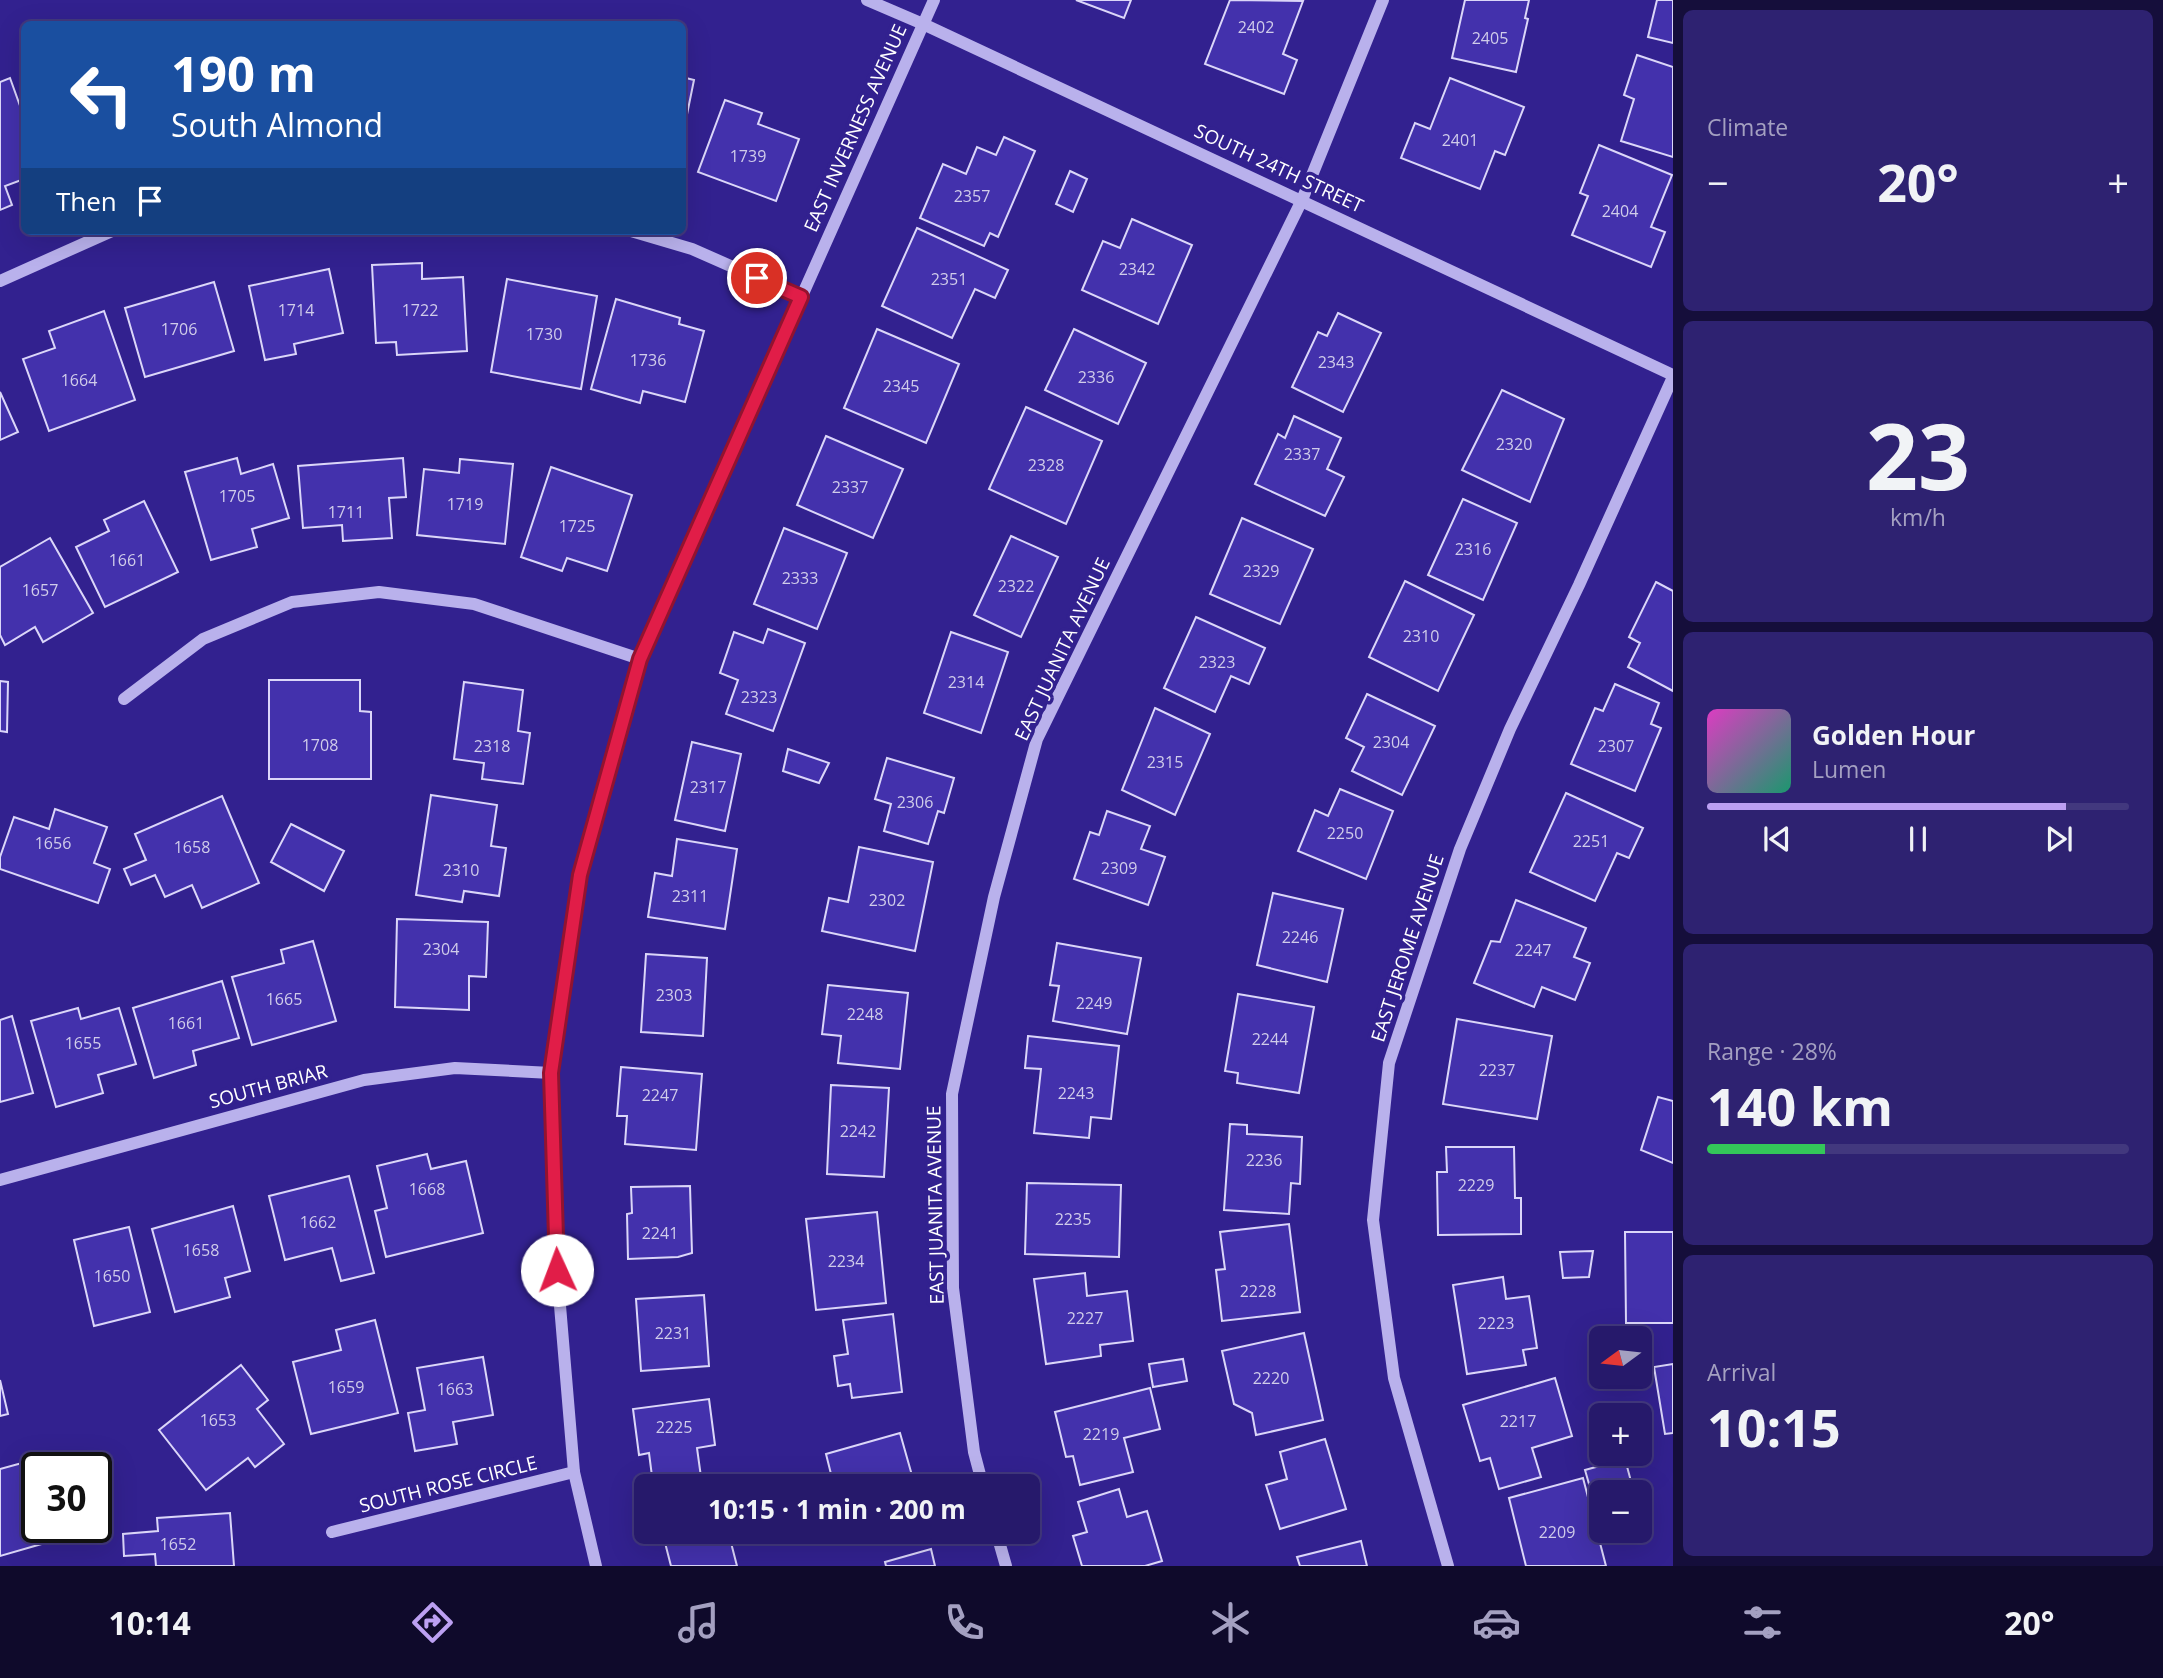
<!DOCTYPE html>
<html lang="en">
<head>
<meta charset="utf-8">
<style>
  body { margin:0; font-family:"Open Sans",sans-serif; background:#2e2271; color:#f1f3f6; height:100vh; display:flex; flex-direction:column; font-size:26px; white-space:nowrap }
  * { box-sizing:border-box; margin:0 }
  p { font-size:23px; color:#a4a0c1 }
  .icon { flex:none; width:38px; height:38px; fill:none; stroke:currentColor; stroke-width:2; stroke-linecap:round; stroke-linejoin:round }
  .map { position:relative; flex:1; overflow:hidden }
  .drawer { display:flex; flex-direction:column; gap:10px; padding:10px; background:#150e3b; width:490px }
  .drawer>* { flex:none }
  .hud { position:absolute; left:21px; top:21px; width:665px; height:214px; border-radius:10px; box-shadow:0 7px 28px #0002,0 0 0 2px #42387e; background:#1a4fa0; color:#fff; overflow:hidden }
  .needle { width:46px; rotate:255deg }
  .tools { position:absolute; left:1589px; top:1326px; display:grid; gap:14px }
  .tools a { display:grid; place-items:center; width:63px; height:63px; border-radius:10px; background:#26196b; box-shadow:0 7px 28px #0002,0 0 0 2px #42387e; font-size:35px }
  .speed { position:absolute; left:21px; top:1452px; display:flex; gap:14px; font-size:35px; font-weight:700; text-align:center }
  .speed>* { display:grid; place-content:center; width:91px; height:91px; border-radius:50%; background:#26196b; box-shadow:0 7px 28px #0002,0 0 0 2px #42387e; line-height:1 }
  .speed .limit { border:4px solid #111; border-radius:10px; background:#fff; color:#111 }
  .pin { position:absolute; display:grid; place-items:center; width:60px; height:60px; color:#fff; margin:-30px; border:4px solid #fff; border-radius:50%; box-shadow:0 2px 7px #0007 }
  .me { position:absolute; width:77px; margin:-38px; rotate:358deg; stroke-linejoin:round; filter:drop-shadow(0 0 5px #0008) }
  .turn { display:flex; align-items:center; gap:24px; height:147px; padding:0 35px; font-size:32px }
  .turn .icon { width:91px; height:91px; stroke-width:2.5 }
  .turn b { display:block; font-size:49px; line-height:60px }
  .then { display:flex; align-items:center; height:66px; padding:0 35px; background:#0003; gap:14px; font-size:26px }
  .big { font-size:52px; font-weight:700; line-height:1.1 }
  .drawer .tile { flex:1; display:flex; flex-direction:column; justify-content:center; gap:10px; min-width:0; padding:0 24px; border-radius:10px; background:#2e2271 }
  .drawer .dial { align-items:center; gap:0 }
  .dial b { font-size:91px; line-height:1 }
  .song { display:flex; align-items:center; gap:21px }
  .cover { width:84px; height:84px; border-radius:10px; background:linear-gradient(135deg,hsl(310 70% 55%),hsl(160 70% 35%)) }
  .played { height:7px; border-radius:4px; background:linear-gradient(90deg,#bca0f2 85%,#42387e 85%) }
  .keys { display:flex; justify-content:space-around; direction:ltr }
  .heat { display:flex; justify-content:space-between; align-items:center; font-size:38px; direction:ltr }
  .charge { height:10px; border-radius:5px; background:linear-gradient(90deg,#34c759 28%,#42387e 0) }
  .trip { position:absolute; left:634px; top:1474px; width:406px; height:70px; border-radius:10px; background:#26196b; box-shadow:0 7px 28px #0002,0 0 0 2px #42387e; font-weight:700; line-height:70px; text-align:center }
  .tabs { display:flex; height:112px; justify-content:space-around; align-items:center; background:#0f0a2b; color:#a4a0c1 }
  .tabs .icon { width:49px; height:49px }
  .tabs .on { color:#bca0f2 }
  .tabs b { font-size:32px; color:#f1f3f6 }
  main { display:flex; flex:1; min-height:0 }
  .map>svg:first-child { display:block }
  .building { fill:#4331ac; stroke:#dbd6f9; stroke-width:2 }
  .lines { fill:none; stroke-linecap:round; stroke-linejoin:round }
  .minor { stroke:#b9b1ec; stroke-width:12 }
  .route-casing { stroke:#92132f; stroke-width:18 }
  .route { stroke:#e11d48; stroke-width:12 }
  .labels { text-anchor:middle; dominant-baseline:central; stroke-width:7; stroke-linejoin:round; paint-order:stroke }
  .number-label { font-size:16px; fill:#d0ccea }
  .street-label { font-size:19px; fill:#fff; stroke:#32218f }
</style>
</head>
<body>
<main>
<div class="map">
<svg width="1673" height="1566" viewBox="0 0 1673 1566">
  <rect width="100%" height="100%" fill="#32218f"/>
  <g class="building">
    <path d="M1076,0H1131L1124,18Z"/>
    <path d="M1230,0L1303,1L1283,54L1297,60L1284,94L1205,64Z"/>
    <path d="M1465,0H1529L1525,18L1528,19L1516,72L1452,58Z"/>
    <path d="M1657,0H1673V43L1648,37Z"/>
    <path d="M1637,55L1673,67V157L1621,141L1634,99L1624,95Z"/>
    <path d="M682,77L694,80L682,139Z"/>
    <path d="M10,78L24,117V179L5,186L12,205L0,210V82Z"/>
    <path d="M1450,78L1524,107L1505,155L1495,151L1480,189L1401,158L1415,123L1430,129Z"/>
    <path d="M725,100L762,113L758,124L799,139L776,201L698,172Z"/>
    <path d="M1004,137L1035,151L998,237L990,233L984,246L920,218L943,164L966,174L977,147L996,155Z"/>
    <path d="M1599,145L1672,175L1651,227L1665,232L1651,267L1572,235L1588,196L1580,193Z"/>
    <path d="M1070,171L1087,179L1073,212L1056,204Z"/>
    <path d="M1132,219L1192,245L1158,324L1082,290L1103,241L1120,248Z"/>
    <path d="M917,228L1008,270L995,298L975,289L952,338L882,306Z"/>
    <path d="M422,263V279L463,277L467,351L397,355L396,342L376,343L372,265Z"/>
    <path d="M329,269L343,333L294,344L296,354L265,360L249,286Z"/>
    <path d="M507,279L597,296L581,389L491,372Z"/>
    <path d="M214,282L234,351L145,377L125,308Z"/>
    <path d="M616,299L680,318L679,324L704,331L685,402L643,391L640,403L591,389Z"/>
    <path d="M104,311L135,400L49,431L23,359L55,348L49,331Z"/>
    <path d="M1338,313L1381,333L1343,412L1292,387L1318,332L1327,336Z"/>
    <path d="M877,329L959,364L926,443L844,408Z"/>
    <path d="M1074,329L1146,363L1118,424L1045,390Z"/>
    <path d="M1502,390L1564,419L1530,502L1462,470Z"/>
    <path d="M0,392L18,432L0,440Z"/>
    <path d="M1026,407L1102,441L1066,524L989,489Z"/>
    <path d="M1294,416L1341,438L1327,469L1344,477L1325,516L1255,484L1278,434L1285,438Z"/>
    <path d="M826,436L903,469L873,538L797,505Z"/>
    <path d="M237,458L241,474L273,464L289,518L252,529L257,547L211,560L185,472Z"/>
    <path d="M403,458L406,497L389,498L392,538L343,541L342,525L303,528L298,466Z"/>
    <path d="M460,459L513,464L505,544L417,535L424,469L459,473Z"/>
    <path d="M551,467L632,495L607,571L567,558L562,571L521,557Z"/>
    <path d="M1463,499L1517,523L1483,600L1428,575Z"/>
    <path d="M144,501L178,572L105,607L76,547L109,531L104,520Z"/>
    <path d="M1242,518L1313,549L1280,624L1210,594Z"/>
    <path d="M784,528L847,553L817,629L754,604Z"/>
    <path d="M1011,536L1058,557L1021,637L974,615Z"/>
    <path d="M50,538L93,613L43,642L35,627L5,645L0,635V567Z"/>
    <path d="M1405,581L1474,615L1438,691L1369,657Z"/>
    <path d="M1656,582L1673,591V691L1628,667L1640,643L1629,637Z"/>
    <path d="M1196,617L1265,648L1249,684L1231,676L1215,712L1164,688Z"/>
    <path d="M768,629L805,643L773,731L726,714L738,680L720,673L734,632L763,643Z"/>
    <path d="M951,632L1008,652L981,733L924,713Z"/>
    <path d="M269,680H360V711L371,712V779H269Z"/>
    <path d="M0,681L8,682L7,732L0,731Z"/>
    <path d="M464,682L523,690L518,731L530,733L523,784L482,779L484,763L454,759Z"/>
    <path d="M1615,684L1659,703L1651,724L1661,728L1635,791L1571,764L1595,708L1603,711Z"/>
    <path d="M1367,694L1435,726L1402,795L1352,771L1364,747L1346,738Z"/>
    <path d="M1155,708L1210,734L1175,815L1122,790Z"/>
    <path d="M692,742L741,754L725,831L675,820Z"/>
    <path d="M788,749L829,763L819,783L783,771Z"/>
    <path d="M887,758L954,778L944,813L938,811L928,844L884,831L891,804L875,799Z"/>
    <path d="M1340,789L1393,811L1366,879L1298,851L1315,810L1328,816Z"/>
    <path d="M1566,793L1643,828L1629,858L1617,853L1595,901L1530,872Z"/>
    <path d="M431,795L497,805L491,846L506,848L499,896L464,891L462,902L416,895Z"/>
    <path d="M222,796L259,883L202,908L192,885L165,897L155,875L131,885L124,869L146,860L135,834Z"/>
    <path d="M55,809L107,827L94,863L110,869L98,903L0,869V857L14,817L49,829Z"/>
    <path d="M1107,811L1150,826L1141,849L1165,857L1148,905L1074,879L1090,832L1099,835Z"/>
    <path d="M291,824L344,851L324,891L271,862Z"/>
    <path d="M677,839L737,849L725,929L648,917L655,873L672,876Z"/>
    <path d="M859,847L933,862L915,951L822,931L829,898L848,902Z"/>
    <path d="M1273,893L1343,909L1327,982L1257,965Z"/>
    <path d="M1516,900L1586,928L1574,957L1590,963L1575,1000L1542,987L1534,1007L1474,983L1491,941L1500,942Z"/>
    <path d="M397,919L488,922L486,977L469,976V1010L395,1007Z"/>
    <path d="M313,941L336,1021L252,1045L232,977L284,963L281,950Z"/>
    <path d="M1057,943L1141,958L1127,1034L1053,1021L1059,986L1050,985Z"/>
    <path d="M646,954L707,958L703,1036L641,1032Z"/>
    <path d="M222,981L239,1038L193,1051L196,1065L154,1078L133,1008Z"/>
    <path d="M828,985L908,993L900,1069L838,1063L841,1036L822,1034Z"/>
    <path d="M1238,994L1314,1007L1299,1093L1237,1083L1238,1073L1225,1071Z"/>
    <path d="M78,1008L81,1019L119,1008L136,1064L98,1075L103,1093L56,1107L31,1021Z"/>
    <path d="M12,1016L33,1093L0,1102V1020Z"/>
    <path d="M1457,1019L1552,1036L1537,1119L1443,1104Z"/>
    <path d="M1028,1036L1119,1046L1111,1119L1091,1117L1089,1138L1034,1133L1041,1069L1025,1068Z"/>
    <path d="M621,1067L702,1074L696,1150L625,1144L627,1116H617Z"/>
    <path d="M831,1085L889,1088L884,1177L827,1174Z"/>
    <path d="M1658,1097L1673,1101V1163L1641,1150Z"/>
    <path d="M1230,1124L1247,1125V1134L1302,1137L1300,1184L1291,1183L1289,1214L1224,1210Z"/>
    <path d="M1446,1147H1514L1515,1198H1521V1234L1438,1235L1437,1172H1447Z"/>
    <path d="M427,1154L431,1169L466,1161L483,1233L386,1257L375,1211L387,1208L377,1166Z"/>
    <path d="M349,1176L374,1273L341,1281L332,1248L285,1260L269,1196Z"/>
    <path d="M1027,1183L1121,1185L1119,1257L1025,1254Z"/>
    <path d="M690,1186L692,1253L678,1257L628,1259L627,1214L632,1213L631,1187Z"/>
    <path d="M233,1206L250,1271L225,1278L230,1297L175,1312L152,1229Z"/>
    <path d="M877,1212L886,1303L816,1310L806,1219Z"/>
    <path d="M1289,1224L1300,1312L1222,1321L1216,1270L1225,1269L1220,1232Z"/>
    <path d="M129,1227L150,1312L94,1326L74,1240Z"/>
    <path d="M1625,1232H1673V1323H1626Z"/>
    <path d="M1593,1251L1589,1277L1563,1278L1560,1252Z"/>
    <path d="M1085,1273L1087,1296L1127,1291L1133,1341L1100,1345L1101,1356L1046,1364L1034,1279Z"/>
    <path d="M1503,1277L1506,1299L1529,1296L1537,1348L1523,1350L1526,1365L1467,1374L1453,1285Z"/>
    <path d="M704,1295L709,1366L641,1371L636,1299Z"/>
    <path d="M893,1314L902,1392L852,1398L850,1384L838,1386L834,1356L848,1354L843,1320Z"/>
    <path d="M375,1320L398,1413L311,1434L293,1362L341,1350L336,1330Z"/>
    <path d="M1304,1333L1323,1420L1256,1435L1252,1413L1234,1404L1222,1351Z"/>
    <path d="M483,1357L493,1415L453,1422L457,1444L415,1451L408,1413L425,1410L417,1368Z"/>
    <path d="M1183,1359L1187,1381L1153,1387L1149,1364Z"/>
    <path d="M1673,1364V1433L1665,1434L1654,1367Z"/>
    <path d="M241,1365L268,1400L257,1409L284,1444L255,1467L248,1458L206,1490L159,1430Z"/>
    <path d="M1555,1378L1572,1436L1532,1448L1541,1477L1499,1489L1490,1458L1480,1461L1463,1405Z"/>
    <path d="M0,1380L8,1414L0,1416Z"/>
    <path d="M1150,1388L1160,1429L1124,1438L1133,1472L1080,1485L1073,1456L1066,1457L1055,1412Z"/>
    <path d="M709,1399L715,1445L697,1448L701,1477L653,1484L649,1453L639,1455L633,1409Z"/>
    <path d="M900,1433L915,1486H834L826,1454Z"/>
    <path d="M1325,1439L1346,1509L1280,1529L1266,1485L1287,1479L1280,1452Z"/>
    <path d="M1625,1459L1632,1485L1608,1493H1601V1495L1593,1498L1585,1470Z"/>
    <path d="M22,1463L37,1515V1528H40L45,1543L0,1556V1469Z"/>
    <path d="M1583,1478L1606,1566H1526L1509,1498Z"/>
    <path d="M1119,1489L1127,1517L1147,1511L1162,1561L1145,1566H1082L1073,1536L1087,1532L1078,1502Z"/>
    <path d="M230,1513L234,1566H156L155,1554L124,1556L123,1534L158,1531L157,1518Z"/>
    <path d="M662,1531H728L737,1566H671Z"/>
    <path d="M866,1531H905L869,1541Z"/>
    <path d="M1361,1541L1367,1566H1300L1297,1557Z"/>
    <path d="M931,1549L935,1566H886L885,1562Z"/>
  </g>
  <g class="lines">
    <g class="minor">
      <path d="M867,0L923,24L1673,375"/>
      <path d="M631,231L692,249L801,297"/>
      <path d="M0,281L112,231"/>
      <path d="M124,699L203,639L292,602L379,592L474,604L640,659"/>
      <path d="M0,1180L364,1080L455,1068L551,1073"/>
      <path d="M983,1486L974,1452L953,1288L952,1094L994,897L1037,739L1302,200L1383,0"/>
      <path d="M996,1531L1006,1566"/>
      <path d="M332,1532L574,1472"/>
      <path d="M596,1566L574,1472L557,1270L551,1073L580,875L640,659L934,0"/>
      <path d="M1448,1566L1394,1378L1373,1220L1389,1063L1460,849L1510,729L1579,585L1673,377"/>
    </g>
  </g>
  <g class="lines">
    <g class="route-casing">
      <path id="route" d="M557,1270L551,1073L580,875L640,659L801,297L757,278"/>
    </g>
    <use href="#route" class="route"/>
  </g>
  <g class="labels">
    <g class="number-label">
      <text x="1256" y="27">2402</text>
      <text x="1490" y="38">2405</text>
      <text x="1460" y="140">2401</text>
      <text x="748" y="156">1739</text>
      <text x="972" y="196">2357</text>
      <text x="1620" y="211">2404</text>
      <text x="1137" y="269">2342</text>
      <text x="949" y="279">2351</text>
      <text x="296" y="310">1714</text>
      <text x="420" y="310">1722</text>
      <text x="179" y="329">1706</text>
      <text x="544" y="334">1730</text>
      <text x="648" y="360">1736</text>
      <text x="1336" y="362">2343</text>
      <text x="1096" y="377">2336</text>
      <text x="79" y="380">1664</text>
      <text x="901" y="386">2345</text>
      <text x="1514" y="444">2320</text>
      <text x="1302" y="454">2337</text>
      <text x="1046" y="465">2328</text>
      <text x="850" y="487">2337</text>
      <text x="237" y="496">1705</text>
      <text x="465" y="504">1719</text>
      <text x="346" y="512">1711</text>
      <text x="577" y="526">1725</text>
      <text x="1473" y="549">2316</text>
      <text x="127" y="560">1661</text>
      <text x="1261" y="571">2329</text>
      <text x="800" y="578">2333</text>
      <text x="1016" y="586">2322</text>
      <text x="40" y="590">1657</text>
      <text x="1421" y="636">2310</text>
      <text x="1217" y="662">2323</text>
      <text x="966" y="682">2314</text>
      <text x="759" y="697">2323</text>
      <text x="1391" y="742">2304</text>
      <text x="320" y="745">1708</text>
      <text x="492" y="746">2318</text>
      <text x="1616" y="746">2307</text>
      <text x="1165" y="762">2315</text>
      <text x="708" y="787">2317</text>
      <text x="915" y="802">2306</text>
      <text x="1345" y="833">2250</text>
      <text x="1591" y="841">2251</text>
      <text x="53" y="843">1656</text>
      <text x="192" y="847">1658</text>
      <text x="1119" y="868">2309</text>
      <text x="461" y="870">2310</text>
      <text x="690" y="896">2311</text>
      <text x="887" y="900">2302</text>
      <text x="1300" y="937">2246</text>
      <text x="441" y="949">2304</text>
      <text x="1533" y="950">2247</text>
      <text x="674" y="995">2303</text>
      <text x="284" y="999">1665</text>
      <text x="1094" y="1003">2249</text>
      <text x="865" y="1014">2248</text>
      <text x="186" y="1023">1661</text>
      <text x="1270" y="1039">2244</text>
      <text x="83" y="1043">1655</text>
      <text x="1497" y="1070">2237</text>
      <text x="1076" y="1093">2243</text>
      <text x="660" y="1095">2247</text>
      <text x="858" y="1131">2242</text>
      <text x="1264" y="1160">2236</text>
      <text x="1476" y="1185">2229</text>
      <text x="427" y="1189">1668</text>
      <text x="1073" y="1219">2235</text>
      <text x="318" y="1222">1662</text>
      <text x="660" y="1233">2241</text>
      <text x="201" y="1250">1658</text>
      <text x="846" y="1261">2234</text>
      <text x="112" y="1276">1650</text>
      <text x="1258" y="1291">2228</text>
      <text x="1085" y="1318">2227</text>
      <text x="1496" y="1323">2223</text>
      <text x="673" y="1333">2231</text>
      <text x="1271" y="1378">2220</text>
      <text x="346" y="1387">1659</text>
      <text x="455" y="1389">1663</text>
      <text x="218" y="1420">1653</text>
      <text x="1518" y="1421">2217</text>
      <text x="674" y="1427">2225</text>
      <text x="1101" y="1434">2219</text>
      <text x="1557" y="1532">2209</text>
      <text x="178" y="1544">1652</text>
    </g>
    <g class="street-label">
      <text transform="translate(855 128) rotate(-66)">EAST INVERNESS AVENUE</text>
      <text transform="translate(1279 168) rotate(25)">SOUTH 24TH STREET</text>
      <text transform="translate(1062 649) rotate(-65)">EAST JUANITA AVENUE</text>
      <text transform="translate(1407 948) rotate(-72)">EAST JEROME AVENUE</text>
      <text transform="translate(268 1086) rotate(-15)">SOUTH BRIAR</text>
      <text transform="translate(935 1205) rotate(-91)">EAST JUANITA AVENUE</text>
      <text transform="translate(448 1484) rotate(-14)">SOUTH ROSE CIRCLE</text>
    </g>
  </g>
</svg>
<div class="tools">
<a><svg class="needle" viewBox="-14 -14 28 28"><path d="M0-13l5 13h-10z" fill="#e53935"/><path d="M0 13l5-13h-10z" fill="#a4a0c1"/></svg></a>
<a>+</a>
<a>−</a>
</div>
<div class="speed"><div class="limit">30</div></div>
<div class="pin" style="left:757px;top:278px;background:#d93025"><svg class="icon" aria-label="arrive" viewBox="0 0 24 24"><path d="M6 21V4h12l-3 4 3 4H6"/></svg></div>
<svg class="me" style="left:557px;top:1270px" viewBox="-20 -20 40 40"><circle r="19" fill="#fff"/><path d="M0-13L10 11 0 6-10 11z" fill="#e11d48"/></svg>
<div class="trip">10:15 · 1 min · 200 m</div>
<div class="hud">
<div class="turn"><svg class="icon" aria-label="left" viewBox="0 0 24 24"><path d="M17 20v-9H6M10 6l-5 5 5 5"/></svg><div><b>190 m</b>South Almond</div></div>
<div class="then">Then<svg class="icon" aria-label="arrive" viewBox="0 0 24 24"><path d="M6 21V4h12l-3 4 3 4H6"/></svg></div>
</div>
</div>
<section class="drawer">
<div class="tile"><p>Climate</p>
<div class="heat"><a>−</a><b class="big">20°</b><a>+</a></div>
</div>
<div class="tile dial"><b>23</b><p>km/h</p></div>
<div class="tile">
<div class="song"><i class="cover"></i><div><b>Golden Hour</b><p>Lumen</p></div></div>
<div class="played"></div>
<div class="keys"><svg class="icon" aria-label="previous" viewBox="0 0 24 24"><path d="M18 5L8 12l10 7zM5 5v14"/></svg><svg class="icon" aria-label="pause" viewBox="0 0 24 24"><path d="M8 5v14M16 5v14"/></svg><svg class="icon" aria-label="next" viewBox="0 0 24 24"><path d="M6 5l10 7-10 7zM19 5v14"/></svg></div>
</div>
<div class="tile"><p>Range · 28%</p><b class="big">140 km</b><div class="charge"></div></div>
<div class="tile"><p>Arrival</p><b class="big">10:15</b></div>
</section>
</main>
<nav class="tabs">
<b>10:14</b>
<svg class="icon on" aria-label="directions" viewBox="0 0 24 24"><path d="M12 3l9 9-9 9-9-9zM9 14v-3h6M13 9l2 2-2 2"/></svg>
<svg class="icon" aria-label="music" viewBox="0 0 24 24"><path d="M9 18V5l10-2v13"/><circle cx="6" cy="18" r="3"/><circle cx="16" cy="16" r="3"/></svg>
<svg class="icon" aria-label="phone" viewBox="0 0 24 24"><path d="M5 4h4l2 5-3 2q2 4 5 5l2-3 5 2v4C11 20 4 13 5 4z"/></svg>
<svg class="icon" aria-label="climate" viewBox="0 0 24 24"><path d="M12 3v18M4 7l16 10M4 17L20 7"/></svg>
<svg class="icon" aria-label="car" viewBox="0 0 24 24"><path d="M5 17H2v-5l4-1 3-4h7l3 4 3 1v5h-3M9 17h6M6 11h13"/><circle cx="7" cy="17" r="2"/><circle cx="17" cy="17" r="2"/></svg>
<svg class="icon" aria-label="filters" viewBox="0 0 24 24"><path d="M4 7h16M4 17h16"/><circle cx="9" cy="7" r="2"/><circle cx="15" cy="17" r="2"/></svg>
<b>20°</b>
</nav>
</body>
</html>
